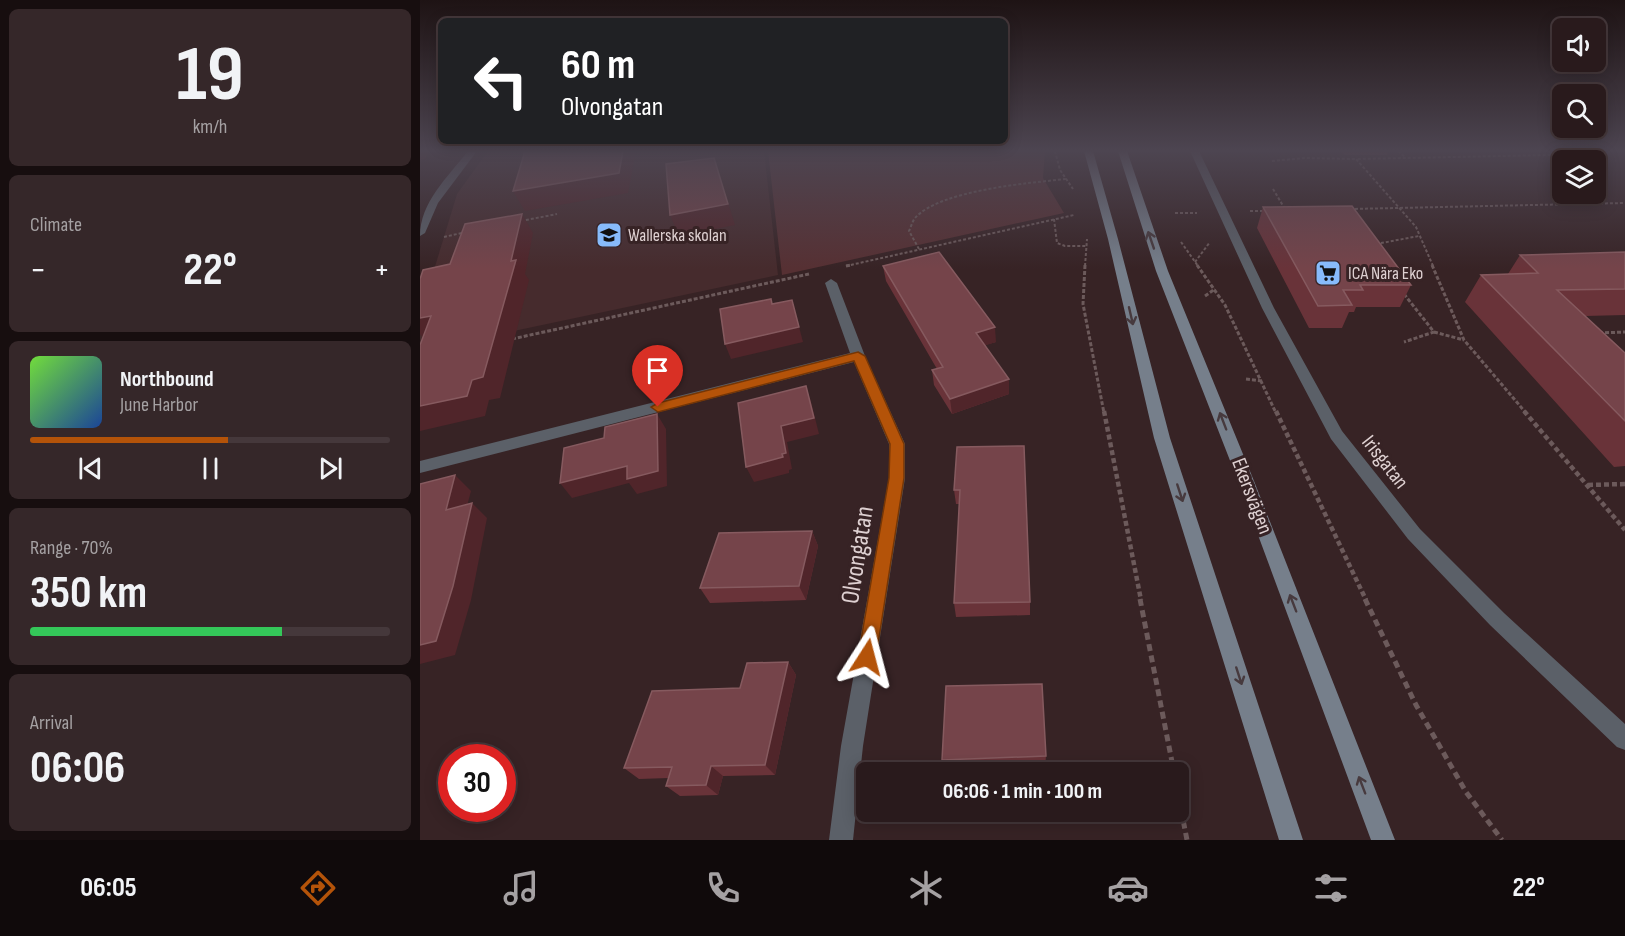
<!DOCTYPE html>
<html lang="en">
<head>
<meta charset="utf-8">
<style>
  body { margin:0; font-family:"Sofia Sans Condensed",sans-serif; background:#352729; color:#f1f3f6; height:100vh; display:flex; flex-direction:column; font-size:22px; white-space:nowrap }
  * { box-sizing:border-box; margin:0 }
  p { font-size:20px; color:#a5a1a3 }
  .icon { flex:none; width:33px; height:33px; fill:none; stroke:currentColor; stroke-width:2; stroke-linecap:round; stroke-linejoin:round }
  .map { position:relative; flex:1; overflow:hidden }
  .panel { display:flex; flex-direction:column; gap:9px; padding:9px; background:#170e0f; width:420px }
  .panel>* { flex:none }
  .hud { position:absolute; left:18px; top:18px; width:570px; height:126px; border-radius:9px; box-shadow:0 3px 15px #0003,0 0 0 2px #45383b; background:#202124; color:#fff; overflow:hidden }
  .controls { position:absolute; left:1132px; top:18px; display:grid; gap:12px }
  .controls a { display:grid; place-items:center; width:54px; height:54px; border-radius:9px; background:#291a1c; box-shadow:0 3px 15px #0003,0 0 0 2px #45383b; font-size:30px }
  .speed { position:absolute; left:18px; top:744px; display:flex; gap:12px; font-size:30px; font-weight:700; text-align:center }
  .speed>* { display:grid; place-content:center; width:78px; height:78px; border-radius:50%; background:#291a1c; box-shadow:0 3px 15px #0003,0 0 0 2px #45383b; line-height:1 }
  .speed .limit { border:9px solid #d22; background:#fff; color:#111 }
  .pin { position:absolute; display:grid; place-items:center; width:51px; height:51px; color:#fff; margin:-62px -26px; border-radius:50% 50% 50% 0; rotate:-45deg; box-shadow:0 0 6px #0007 }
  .pin .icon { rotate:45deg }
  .me { position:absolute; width:66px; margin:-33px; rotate:9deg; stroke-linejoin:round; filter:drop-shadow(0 0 4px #0008) }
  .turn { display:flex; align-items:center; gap:21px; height:126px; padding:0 24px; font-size:27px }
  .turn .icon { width:78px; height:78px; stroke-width:2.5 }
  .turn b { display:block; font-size:42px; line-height:51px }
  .big { font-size:45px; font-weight:700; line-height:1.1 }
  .panel .tile { flex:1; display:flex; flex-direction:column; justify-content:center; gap:9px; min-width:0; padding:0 21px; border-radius:9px; background:#352729 }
  .panel .dial { align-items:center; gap:0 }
  .dial b { font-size:78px; line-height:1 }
  .song { display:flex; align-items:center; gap:18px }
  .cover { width:72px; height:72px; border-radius:9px; background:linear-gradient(135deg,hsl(100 70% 55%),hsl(220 70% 35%)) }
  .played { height:6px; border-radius:3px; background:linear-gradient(90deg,#b45309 55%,#45383b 55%) }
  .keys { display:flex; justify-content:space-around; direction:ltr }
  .heat { display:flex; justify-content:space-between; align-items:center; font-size:33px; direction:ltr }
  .charge { height:9px; border-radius:4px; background:linear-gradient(90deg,#34c759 70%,#45383b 0) }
  .trip { position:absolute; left:436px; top:762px; width:333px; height:60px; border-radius:9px; background:#291a1c; box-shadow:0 3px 15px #0003,0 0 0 2px #45383b; font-weight:700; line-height:60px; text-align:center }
  .menu { display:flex; height:96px; justify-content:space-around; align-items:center; background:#100a0b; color:#a5a1a3 }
  .menu .icon { width:42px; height:42px }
  .menu .current { color:#b45309 }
  .menu b { font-size:27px; color:#f1f3f6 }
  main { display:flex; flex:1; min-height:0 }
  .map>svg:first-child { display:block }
  .built { fill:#462b2d }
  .green { fill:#563033 }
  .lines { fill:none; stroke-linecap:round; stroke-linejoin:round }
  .path-far3 { stroke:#6c5a5b; stroke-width:2; stroke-dasharray:3 2; stroke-linecap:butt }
  .path-far2 { stroke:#6c5a5b; stroke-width:3; stroke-dasharray:4 2; stroke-linecap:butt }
  .path-far1 { stroke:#6c5a5b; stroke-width:4.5; stroke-dasharray:5 3; stroke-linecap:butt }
  .path { stroke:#6c5a5b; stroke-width:5; stroke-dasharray:7 4.5; stroke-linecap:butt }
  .minor { fill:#5b6068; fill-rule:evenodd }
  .secondary { fill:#767f8b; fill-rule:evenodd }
  .wall { fill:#693339 }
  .shaded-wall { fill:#50252a }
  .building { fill:#75444a; stroke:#865a5f; stroke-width:1.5 }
  .oneway { stroke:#473a3e }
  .route { fill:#b45309; stroke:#753606; stroke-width:1.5 }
  .labels { text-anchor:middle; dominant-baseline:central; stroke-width:6; stroke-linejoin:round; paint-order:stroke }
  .far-poi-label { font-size:18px; fill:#ded0d1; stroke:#372325; text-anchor:start }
  .street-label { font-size:21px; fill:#ded0d1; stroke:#372325 }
  .near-street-label { font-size:26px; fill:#ded0d1; stroke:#372325 }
</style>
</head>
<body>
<main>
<section class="panel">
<div class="tile dial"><b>19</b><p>km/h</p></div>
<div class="tile"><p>Climate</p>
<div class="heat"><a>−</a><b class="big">22°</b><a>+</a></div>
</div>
<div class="tile">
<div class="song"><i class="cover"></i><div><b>Northbound</b><p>June Harbor</p></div></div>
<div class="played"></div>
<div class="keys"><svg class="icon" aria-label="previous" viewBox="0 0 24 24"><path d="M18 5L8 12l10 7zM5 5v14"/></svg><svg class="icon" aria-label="pause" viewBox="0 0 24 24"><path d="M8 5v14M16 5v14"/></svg><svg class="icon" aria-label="next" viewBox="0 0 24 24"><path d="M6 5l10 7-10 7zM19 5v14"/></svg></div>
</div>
<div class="tile"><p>Range · 70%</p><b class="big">350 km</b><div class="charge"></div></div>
<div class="tile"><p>Arrival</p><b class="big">06:06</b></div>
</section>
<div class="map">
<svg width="1205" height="840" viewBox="0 0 1205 840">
  <rect width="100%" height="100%" fill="#372325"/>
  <path class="built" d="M68,151H344L358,275L0,351V316L37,194Z"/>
  <path class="green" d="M348,151H625L623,178L644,213L362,275Z"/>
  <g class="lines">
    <g class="path-far3">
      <path d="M635,151L640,170L653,189"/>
      <path d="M978,151L985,157"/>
      <path d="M852,161L885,158L936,159"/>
      <path d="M853,189L865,209"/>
      <path d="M930,209L1205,203"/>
      <path d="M830,211H844"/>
      <path d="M755,213H777"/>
      <path d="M634,219L637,243L645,246H666"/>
      <path d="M101,221L137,214"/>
      <path d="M24,237L46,232"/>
      <path d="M761,242L778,266"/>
      <path d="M956,244L999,236"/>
      <path d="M499,249L489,231C491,227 492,222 495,218C520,190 609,183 646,179"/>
      <path d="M775,262L790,242"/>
      <path d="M426,266L654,215"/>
      <path d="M665,266L667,239"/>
      <path d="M1013,266L996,227L936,159L1177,154L1173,151"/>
    </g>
    <g class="path-far2">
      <path d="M665,265L663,304L684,413"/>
      <path d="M777,265L805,305L856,413"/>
      <path d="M1012,265L1044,340L1106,413"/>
      <path d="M426,266L432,265"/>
      <path d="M984,294L1014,332L984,342"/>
      <path d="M785,296L795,289"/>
      <path d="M1014,332L1044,340"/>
      <path d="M1179,333L1205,332"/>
      <path d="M92,339L389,274"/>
      <path d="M826,379L842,381"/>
    </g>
    <g class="path-far1">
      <path d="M684,411L721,600"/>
      <path d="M856,411L946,600"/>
      <path d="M1104,411L1205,530"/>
      <path d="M1168,485L1205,484"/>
    </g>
    <g class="path">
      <path d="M720,599L754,772"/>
      <path d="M945,599L996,705L1046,792L1082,840"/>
      <path d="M759,799L767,840"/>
    </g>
    <g class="minor">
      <path d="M48,151H57L18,203L5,233L0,236C0,202 28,177 48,151Z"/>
      <path d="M770,151H779L854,308L922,431L1000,529L1084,613L1205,724V750L1197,747L1070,625L988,539L911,439L842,308Z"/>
      <path d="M411,279L417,283L445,356L485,444V478L443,746L433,840H409L421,746L469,478V444L434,362L0,473V461L430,353L405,283Z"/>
    </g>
    <g class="secondary">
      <path d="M664,151H673L698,239L750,438L883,840H859L734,438L688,239Z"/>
      <path d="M698,151H707L748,271L834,481L975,840H951L818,481L736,271Z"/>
    </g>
  </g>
  <g class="wall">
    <path d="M921,151H968L967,155H924Z"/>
    <path d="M843,207L991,285L980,307H936L934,312H929L922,328H889L837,228Z"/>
    <path d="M1205,252V315L1165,316L1205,353V466L1194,467L1045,302L1061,275L1088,274L1100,255Z"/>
    <path d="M463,266L576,342L565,345L589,394L532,414L514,385L512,370L517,369L466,281Z"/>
    <path d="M537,447L610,602V615L536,617L534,603L539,504H536L534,490Z"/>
    <path d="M392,531L398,546L386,600L290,603L280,588Z"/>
    <path d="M368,662L376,675L355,775L303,776L298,795L260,796L246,786L249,778L219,779L204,768L320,688Z"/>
    <path d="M626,756L625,767L525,771L522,760Z"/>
  </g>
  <g class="shaded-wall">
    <path d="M1,151H9L5,159L0,160V152Z"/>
    <path d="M203,151H216L208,193L105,211L93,191Z"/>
    <path d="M294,158L315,225L259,236L250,215Z"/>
    <path d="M102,214L113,233L105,274L109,280L80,398L69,400L65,416L0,431V406L52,380L91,261Z"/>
    <path d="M372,300L383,342L311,359L305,344Z"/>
    <path d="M11,316L5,340L0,334V318Z"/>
    <path d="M575,327L576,342L557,348L556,333Z"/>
    <path d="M589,379V394L532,414L530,399Z"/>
    <path d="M386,386L391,402L399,434L367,442L372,469L369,470V473L334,482L326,467L361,426Z"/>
    <path d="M237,414L246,429L247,486L217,494L209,483L152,498L140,483Z"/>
    <path d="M35,475L51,491L42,525L26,510Z"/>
    <path d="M52,503L67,518L51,600L35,655L0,664V645Z"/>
    <path d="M392,531L398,546L386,600L379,586Z"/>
    <path d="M368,662L376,675L355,775L345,765Z"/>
    <path d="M291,766L303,776L298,795L286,785Z"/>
  </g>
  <g class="building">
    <path d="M105,151H203L199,173L93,191Z"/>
    <path d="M294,158L308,204L250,215L246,164Z"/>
    <path d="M932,206L991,285H940L943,290H923L932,305L898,306L843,207Z"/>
    <path d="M102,214L91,261L96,260L63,377L52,380L47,396L0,406V345L11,316L0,318V279L3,270L30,264L45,224Z"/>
    <path d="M519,252L575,327L556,333L589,379L530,399L512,370L523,367L463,266Z"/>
    <path d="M1205,252V289L1137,290L1205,353V421L1061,275L1118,273L1100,255Z"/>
    <path d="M351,299L352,304L372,300L379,327L305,344L300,309Z"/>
    <path d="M386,386L394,418L361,426L366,453L362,454L363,457L326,467L318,403Z"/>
    <path d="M237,414L238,471L207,479V466L140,483L144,448L184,438L185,427Z"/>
    <path d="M604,446L610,602L534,603L540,490H534L537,447Z"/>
    <path d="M35,475L26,510L52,503L33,586L16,641L0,645V484Z"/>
    <path d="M392,531L379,586L280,588L299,533Z"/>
    <path d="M368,662L345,765L291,766L286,785L246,786L252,767L204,768L232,691L320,688L327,663Z"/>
    <path d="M622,684L626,756L522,760L526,686Z"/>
  </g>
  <defs><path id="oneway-shaft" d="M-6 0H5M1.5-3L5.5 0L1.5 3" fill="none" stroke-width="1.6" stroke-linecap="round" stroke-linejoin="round" transform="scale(1.5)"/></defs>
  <g class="oneway">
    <use href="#oneway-shaft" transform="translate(731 240) rotate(-109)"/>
    <use href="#oneway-shaft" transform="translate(711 316) rotate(77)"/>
    <use href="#oneway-shaft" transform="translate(803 421) rotate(-111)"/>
    <use href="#oneway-shaft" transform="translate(760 493) rotate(72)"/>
    <use href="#oneway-shaft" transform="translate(873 603) rotate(-111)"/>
    <use href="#oneway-shaft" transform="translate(819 676) rotate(72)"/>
    <use href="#oneway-shaft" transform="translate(942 785) rotate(-111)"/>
  </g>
  <linearGradient id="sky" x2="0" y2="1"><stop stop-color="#1e1314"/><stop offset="0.56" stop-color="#4d4551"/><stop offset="1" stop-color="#4d4551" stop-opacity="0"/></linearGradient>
  <rect width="1205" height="269" fill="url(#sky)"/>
  <path class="route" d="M438,352L445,356L484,444V478L456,657L454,663L447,666L441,663L438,657L469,478L470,444L434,361L238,412L231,407L238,403Z"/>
  <defs>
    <g id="school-square" transform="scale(1.35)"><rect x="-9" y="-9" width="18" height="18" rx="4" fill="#87bbfb" stroke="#372325"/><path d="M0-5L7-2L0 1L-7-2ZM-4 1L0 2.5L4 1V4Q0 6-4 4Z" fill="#111"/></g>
    <g id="supermarket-square" transform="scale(1.35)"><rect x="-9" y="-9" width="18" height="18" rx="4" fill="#87bbfb" stroke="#372325"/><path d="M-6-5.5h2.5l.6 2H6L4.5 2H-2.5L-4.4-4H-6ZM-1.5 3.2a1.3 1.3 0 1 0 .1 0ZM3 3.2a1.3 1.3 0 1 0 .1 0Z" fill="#111"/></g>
  </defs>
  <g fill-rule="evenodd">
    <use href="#school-square" x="189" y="235"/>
    <use href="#supermarket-square" x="908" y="273"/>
  </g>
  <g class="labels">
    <g class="far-poi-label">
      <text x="208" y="235">Wallerska skolan</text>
      <text x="928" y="273">ICA Nära Eko</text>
    </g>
    <g class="street-label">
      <text transform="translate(965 462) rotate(52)">Irisgatan</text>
      <text transform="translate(832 496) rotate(69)">Ekersvägen</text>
    </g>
    <g class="near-street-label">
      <text transform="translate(438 555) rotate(-81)">Olvongatan</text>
    </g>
  </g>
</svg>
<div class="controls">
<a><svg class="icon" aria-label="sound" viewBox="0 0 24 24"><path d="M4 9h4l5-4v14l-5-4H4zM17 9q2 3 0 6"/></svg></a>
<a><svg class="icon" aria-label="search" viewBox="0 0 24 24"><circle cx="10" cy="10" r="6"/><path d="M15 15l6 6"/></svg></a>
<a><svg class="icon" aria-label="layers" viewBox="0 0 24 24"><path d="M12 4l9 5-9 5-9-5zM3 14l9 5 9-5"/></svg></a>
</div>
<div class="speed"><div class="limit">30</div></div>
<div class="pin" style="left:238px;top:407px;background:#d93025"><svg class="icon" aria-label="arrive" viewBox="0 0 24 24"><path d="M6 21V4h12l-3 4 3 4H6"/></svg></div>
<svg class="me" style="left:447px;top:657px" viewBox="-20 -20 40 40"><path d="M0-17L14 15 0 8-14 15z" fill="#b45309" stroke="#fff" stroke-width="4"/></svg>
<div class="trip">06:06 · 1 min · 100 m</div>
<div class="hud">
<div class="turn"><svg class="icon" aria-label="left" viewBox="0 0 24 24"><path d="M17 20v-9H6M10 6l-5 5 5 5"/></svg><div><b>60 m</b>Olvongatan</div></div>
</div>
</div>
</main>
<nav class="menu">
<b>06:05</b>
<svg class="icon current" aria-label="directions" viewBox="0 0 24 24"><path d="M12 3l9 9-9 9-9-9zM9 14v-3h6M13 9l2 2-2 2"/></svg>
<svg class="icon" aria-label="music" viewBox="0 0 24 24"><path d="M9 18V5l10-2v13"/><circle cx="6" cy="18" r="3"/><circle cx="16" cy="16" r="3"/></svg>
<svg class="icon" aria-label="phone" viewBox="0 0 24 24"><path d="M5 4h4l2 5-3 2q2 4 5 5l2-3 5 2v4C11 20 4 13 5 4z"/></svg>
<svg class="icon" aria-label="climate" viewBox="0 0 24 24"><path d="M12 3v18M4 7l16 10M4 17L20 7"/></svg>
<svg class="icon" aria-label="car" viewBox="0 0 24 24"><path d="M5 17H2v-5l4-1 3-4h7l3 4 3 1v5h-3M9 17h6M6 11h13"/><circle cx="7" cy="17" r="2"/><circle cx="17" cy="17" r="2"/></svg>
<svg class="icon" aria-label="filters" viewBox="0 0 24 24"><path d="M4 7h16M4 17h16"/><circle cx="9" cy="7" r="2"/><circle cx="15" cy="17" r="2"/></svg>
<b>22°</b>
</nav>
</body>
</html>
